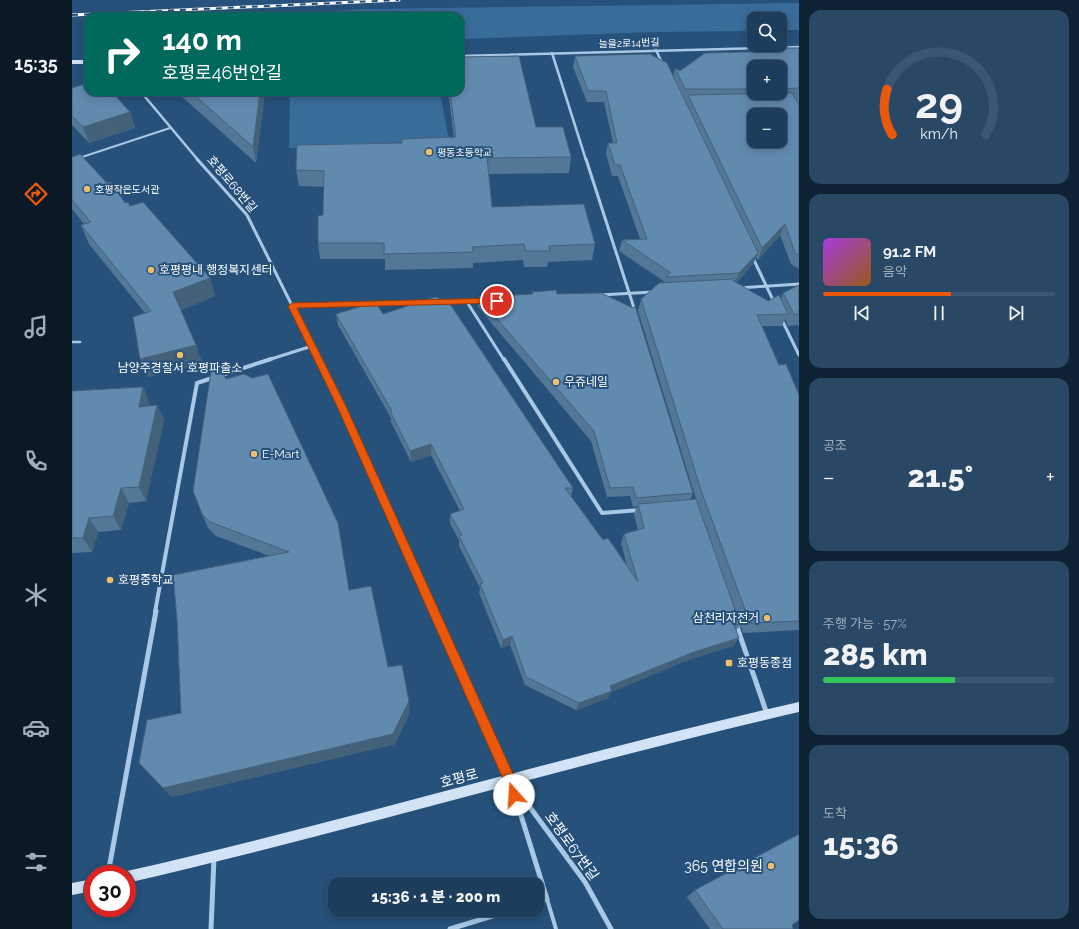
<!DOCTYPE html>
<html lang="ko">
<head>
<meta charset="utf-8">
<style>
  body { margin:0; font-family:Raleway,"Noto Sans KR",sans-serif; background:#294865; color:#f1f3f6; height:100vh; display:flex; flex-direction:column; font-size:15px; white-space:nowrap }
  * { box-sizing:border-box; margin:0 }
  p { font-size:13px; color:#a0aebb }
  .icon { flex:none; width:22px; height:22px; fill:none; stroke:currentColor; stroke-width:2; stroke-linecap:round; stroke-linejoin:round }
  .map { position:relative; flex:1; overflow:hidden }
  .panel { display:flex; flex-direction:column; gap:10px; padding:10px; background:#0f2233; width:280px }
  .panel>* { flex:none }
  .top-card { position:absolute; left:12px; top:12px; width:380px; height:84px; border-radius:12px; box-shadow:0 2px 10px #0003,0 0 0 1px #3a5672; background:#00695c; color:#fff; overflow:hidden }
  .fabs { position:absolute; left:675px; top:12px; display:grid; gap:8px }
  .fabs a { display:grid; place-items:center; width:40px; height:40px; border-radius:8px; background:#1c3d5c; box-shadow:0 2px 10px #0003,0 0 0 1px #3a5672; font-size:20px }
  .speed { position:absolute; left:12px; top:865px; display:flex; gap:8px; font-size:20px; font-weight:700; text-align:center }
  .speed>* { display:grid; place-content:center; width:52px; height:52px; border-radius:50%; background:#1c3d5c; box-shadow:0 2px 10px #0003,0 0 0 1px #3a5672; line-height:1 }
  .speed .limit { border:6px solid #d22; background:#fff; color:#111 }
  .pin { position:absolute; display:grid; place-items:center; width:34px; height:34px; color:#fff; margin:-17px; border:2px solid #fff; border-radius:50%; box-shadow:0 1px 4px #0007 }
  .me { position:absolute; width:44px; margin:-22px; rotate:341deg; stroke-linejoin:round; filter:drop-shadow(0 0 3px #0008) }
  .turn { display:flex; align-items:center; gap:14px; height:84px; padding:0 12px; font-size:18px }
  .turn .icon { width:52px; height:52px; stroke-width:2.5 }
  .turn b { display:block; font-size:28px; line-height:34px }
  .big { font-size:30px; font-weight:800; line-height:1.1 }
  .panel .card { flex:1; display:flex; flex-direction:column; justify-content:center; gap:6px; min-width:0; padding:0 14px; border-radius:12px; background:#294865 }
  .panel .dial { align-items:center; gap:0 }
  .dial svg { height:104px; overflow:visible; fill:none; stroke:#3a5672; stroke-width:7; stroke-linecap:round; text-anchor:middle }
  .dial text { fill:#f1f3f6; stroke:none }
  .song { display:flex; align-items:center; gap:12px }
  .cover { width:48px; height:48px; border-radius:6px; background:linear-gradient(135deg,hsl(280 70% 55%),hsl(30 70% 35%)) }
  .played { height:4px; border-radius:2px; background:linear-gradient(90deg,#ea580c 55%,#3a5672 55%) }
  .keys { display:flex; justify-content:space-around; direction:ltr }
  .heat { display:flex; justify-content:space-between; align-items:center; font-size:22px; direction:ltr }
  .charge { height:6px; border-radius:3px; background:linear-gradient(90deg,#34c759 57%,#3a5672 0) }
  .trip { position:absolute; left:256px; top:877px; width:216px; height:40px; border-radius:12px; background:#1c3d5c; box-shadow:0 2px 10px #0003,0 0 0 1px #3a5672; font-weight:800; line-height:40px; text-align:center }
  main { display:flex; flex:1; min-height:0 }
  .dock { display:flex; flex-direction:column; width:72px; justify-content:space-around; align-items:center; background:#0b1825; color:#a0aebb }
  .dock .icon { width:28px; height:28px }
  .dock .current { color:#ea580c }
  .dock b { font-size:18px; color:#f1f3f6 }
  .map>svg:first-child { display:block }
  .green { fill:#386c99 }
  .pier { fill:#25517b }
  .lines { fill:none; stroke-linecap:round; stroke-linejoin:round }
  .lane-far2 { stroke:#a8c8e5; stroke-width:2 }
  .lane-far1 { stroke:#a8c8e5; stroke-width:2.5 }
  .lane { stroke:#a8c8e5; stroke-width:4 }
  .street-far3 { stroke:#a8c8e5; stroke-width:2.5 }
  .street-far2 { stroke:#a8c8e5; stroke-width:3 }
  .street-far1 { stroke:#a8c8e5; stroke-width:4 }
  .street { stroke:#a8c8e5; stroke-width:5 }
  .secondary { fill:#d1e3f4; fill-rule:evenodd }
  .rail-casing { stroke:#fff; stroke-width:3 }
  .rail { stroke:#25517b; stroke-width:2; stroke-dasharray:6; stroke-linecap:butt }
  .wall { fill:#537796; fill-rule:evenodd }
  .shaded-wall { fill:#44617a }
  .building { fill:#618aaf; stroke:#44617a; fill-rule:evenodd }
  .route { fill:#ea580c; stroke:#983908 }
  .poi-dot { fill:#eebe6c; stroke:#25517b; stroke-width:1.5 }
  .labels { text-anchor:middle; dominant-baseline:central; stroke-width:4; stroke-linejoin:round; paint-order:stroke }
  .far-street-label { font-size:10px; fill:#fff; stroke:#25517b }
  .far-poi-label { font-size:10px; fill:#fff; stroke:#25517b; text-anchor:start }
  .street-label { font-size:12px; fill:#fff; stroke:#25517b }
  .poi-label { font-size:12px; fill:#fff; stroke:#25517b; text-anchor:start }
  .near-street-label { font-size:14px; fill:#fff; stroke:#25517b }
  .near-poi-label { font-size:14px; fill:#fff; stroke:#25517b; text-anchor:end }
</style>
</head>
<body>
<main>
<nav class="dock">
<b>15:35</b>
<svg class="icon current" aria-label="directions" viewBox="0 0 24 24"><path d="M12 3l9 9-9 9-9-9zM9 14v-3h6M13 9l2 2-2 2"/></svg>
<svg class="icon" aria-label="music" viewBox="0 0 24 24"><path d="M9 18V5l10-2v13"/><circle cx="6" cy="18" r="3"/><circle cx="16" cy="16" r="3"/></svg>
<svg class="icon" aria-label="phone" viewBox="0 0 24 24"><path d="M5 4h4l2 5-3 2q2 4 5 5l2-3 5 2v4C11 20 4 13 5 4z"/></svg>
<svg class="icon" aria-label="climate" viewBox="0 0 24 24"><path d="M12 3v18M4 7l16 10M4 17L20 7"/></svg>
<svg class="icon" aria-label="car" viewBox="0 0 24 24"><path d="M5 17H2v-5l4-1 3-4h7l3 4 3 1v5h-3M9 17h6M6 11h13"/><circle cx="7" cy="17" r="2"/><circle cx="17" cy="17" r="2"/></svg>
<svg class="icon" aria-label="filters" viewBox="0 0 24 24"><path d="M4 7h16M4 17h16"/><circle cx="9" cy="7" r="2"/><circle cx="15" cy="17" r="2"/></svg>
</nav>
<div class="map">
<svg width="727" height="929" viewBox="0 0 727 929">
  <rect width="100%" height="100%" fill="#25517b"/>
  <g class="green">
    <path d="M727,3V30H708V19H682V31L584,32L388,39V16H193L288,9Z"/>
    <path d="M218,92H368L377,140L217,148Z"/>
  </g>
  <path class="pier" d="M16,71V83L0,87V75Z"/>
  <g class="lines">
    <path class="lane-far2" d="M1,160L98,128"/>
    <g class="lane-far1">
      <path d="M0,160L4,159"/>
      <path d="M0,342H8"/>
    </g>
    <path class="lane" d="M475,899L484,929"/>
    <g class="street-far3">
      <path d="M584,50L590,63"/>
      <path d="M480,53L514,160"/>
      <path d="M388,56L727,47"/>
      <path d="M69,92L126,160"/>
    </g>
    <g class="street-far2">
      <path d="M125,159L175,215L247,360"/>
      <path d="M514,159L563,311"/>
      <path d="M680,256L702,302"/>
      <path d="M667,288L727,284"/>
      <path d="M528,295L581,292"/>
      <path d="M372,302H411"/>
      <path d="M395,302L432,360"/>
      <path d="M220,306L351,303"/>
      <path d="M709,318L727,355"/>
      <path d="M196,360L240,346"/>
    </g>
    <g class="street-far1">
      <path d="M246,359L362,612"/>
      <path d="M432,359L530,513L568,510"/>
      <path d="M83,612L125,383L199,359"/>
    </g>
    <g class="street">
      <path d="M362,611L438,780L475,899L465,902"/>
      <path d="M664,624L695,714"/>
      <path d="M440,783L513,882L539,929"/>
      <path d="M36,874L84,611"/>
      <path d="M139,929L142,858"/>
      <path d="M378,929L440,910"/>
    </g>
    <g class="secondary">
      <rect x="0" y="60" width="16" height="4"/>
      <path d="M727,702V712C502,764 280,831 55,883V874H51L55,871C280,820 502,753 727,702Z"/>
      <path d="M21,879V891L0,895V883Z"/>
    </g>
    <g class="rail-casing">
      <path id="rail" d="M0,15L327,0"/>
    </g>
    <use href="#rail" class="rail"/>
  </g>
  <g class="wall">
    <path d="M711,48H727V269L719,264L708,235L686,260L684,257L681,264L664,283L696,301L709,299L711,293L727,285V328L726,325L716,326L713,319L710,326H690L707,365L727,395V630L671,633L668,625L664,631L661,646L616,660L539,692L536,698L504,710L453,685L438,645L429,648L407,593L408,588L387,546V540L378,524V514L388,511L359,455L339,462L319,422V418L266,325L264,314H311L501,488L499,497L531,540L555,566L549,543L552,534L566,530L562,514L565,506L561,507L558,496L535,497L519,441L406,307V297L460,294V292L485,294L621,493L619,499H624L566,311L569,299L593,282L547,251L550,240L568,239L546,176H540L534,154L536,143H541L532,102H515L501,67L503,56L601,77L603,68L608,71L710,51ZM682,67H708V93H682Z"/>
    <path d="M0,88L58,112L63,128L17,143L0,125Z"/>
    <path d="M107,92H193L184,163L108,95Z"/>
    <path d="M376,92H388L464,127L499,157L497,173L417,174L420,207L523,244L520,260L476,262L475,267H452L451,260L401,263V268L313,270V259H248L246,243L251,215L252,187L227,186L224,170L330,143L382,137Z"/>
    <path d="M0,157L53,203L58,206L138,278L143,296L109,310L124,345L130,363L76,377L73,313L17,244L9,225L12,224L0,209Z"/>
    <path d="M154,379L277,590L338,712L323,744L100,797L67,763L109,713L105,619L197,556L144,536L136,528L130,514Z"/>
    <path d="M71,387L77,403V406L85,405L92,420L74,501L57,503L49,530L26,532L20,552L0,553V391Z"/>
    <path d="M623,890L720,925L721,929H638L615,897Z"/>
  </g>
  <g class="shaded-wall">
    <path d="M188,92H193L184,163L181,147Z"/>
    <path d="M58,112L63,128L17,143L11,127Z"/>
    <path d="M713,224L708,235L686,260L690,248Z"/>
    <path d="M686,253L681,264L662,284L667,273Z"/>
    <path d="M138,278L143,296L107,311L101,292Z"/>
    <path d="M124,345L130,363L76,377L68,359Z"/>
    <path d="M71,387L77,403L74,422L67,407Z"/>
    <path d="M85,405L92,420L74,501L67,487Z"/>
    <path d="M359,444V455L339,462L338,451Z"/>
    <path d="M49,488L57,503L49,530L41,516Z"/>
    <path d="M17,518L26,532L20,552L11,538Z"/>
    <path d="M440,636L438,645L429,648L431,640Z"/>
    <path d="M667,638L661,646L616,660L539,692L536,698L504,710L507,703L538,686L622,652Z"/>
    <path d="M337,701L338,712L323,744L100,797L91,788Z"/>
  </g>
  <g class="building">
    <path d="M711,48H727V88L708,89V67H682V89H613L603,68L608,71L633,53L712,51Z"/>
    <path d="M578,54L595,63L686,253L667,273L594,277L599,273L550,240L575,239L548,165H543L536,143H545L534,91H516L503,56Z"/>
    <path d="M447,56L464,127H491L499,157L415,158L420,207L512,204L523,244L477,246L478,251H454L452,244L400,247L402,252L312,254V243H246V216L251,215L252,171L224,170L225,145L330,143V139L384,137L378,92H388V57Z"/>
    <path d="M16,83V92H40L58,112L11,127L0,116V88Z"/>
    <path d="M119,92H188L181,147Z"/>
    <path d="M720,93L727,105V255L723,253L713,224L690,248L616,95ZM682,115H708V141H682Z"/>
    <path d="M8,154L35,183L39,182L53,203L56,202L58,206L71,202L138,278L101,292L124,345L68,359L61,317L79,311L9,225L19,222L0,200V157Z"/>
    <path d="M661,279L660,280L696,301L707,295L716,314L685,315L707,365L714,364L727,395V621L678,623L630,493L569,299L587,283Z"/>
    <path d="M727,285V314H722L711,293Z"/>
    <path d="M484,290L485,294L529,293L561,308L563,306L621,493L564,498L561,487L538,488L522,431L406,297L461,294L460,292Z"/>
    <path d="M363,297L376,301L501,488H493L531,540L536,538L566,582L552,534L572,528L566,504L624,499L668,624L662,625L667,638L622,652L538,686L540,691L507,703L454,677L440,636L431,640L408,584L411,583L387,536L390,535L378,514L392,509L359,444L338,451L318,411H320L264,314L303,302L311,314Z"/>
    <path d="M147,363L154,379L172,374L180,378L196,374L266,523L277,590L299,586L316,667L330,665L337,701L321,734L91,788L67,763L75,720L109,713L105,619L101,575L217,552L138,522L130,514L121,491L140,365Z"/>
    <path d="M71,387L67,407L85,405L67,487L49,488L41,516L17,518L11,538H0V391Z"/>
    <path d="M727,834V920L720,925L721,929H651L623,890Z"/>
  </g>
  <path class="route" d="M425,298L429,301L428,303L225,308L273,404L442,776L448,795L446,799L442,801L438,799L432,781L264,404L216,306L220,303Z"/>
  <g class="poi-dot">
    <circle cx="357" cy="152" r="4"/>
    <circle cx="15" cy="189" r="4"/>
    <circle cx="79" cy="270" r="4"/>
    <circle cx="108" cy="355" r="4"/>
    <circle cx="484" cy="382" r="4"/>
    <circle cx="182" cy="454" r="4"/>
    <circle cx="38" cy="580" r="4"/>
    <circle cx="695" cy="618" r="4"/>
    <rect x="653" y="659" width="8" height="8" rx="2"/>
    <circle cx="699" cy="866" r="4"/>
  </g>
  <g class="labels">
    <g class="far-street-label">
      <text transform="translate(557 43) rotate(-2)">늘을2로14번길</text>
    </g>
    <g class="far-poi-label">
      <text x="365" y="152">평동초등학교</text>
      <text x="23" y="189">호평작은도서관</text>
    </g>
    <g class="street-label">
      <text transform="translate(160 184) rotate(50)">호평로68번길</text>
    </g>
    <g class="poi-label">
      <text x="87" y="270">호평평내 행정복지센터</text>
      <text x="108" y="368" text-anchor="middle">남양주경찰서 호평파출소</text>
      <text x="492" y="382">우쥬네일</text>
      <text x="190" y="454">E-Mart</text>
      <text x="46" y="580">호평중학교</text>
      <text x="687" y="618" text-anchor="end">삼천리자전거</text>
      <text x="665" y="663">호평동종점</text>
    </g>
    <g class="near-street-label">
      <text transform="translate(387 778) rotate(-15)">호평로</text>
      <text transform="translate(500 846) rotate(54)">호평로67번길</text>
    </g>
    <g class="near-poi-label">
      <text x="691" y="866">365 연합의원</text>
    </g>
  </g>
</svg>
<div class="fabs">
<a><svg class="icon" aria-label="search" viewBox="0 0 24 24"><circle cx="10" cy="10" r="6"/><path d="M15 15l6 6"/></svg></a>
<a>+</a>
<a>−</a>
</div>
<div class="speed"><div class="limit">30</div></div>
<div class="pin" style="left:425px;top:301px;background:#d93025"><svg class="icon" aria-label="arrive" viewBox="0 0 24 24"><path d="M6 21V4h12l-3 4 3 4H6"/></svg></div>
<svg class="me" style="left:442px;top:795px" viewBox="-20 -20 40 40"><circle r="19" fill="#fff"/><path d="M0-13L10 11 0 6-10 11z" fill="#ea580c"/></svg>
<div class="trip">15:36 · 1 분 · 200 m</div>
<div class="top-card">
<div class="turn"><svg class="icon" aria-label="right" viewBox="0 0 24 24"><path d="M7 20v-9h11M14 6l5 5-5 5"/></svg><div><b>140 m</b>호평로46번안길</div></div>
</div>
</div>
<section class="panel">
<div class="card dial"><svg viewBox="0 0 100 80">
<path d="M14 69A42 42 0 1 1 86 69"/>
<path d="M14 69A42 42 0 0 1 10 34" stroke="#ea580c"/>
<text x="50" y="56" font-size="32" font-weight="700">29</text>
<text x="50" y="72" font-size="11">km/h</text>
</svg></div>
<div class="card">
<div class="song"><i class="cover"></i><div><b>91.2 FM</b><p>음악</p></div></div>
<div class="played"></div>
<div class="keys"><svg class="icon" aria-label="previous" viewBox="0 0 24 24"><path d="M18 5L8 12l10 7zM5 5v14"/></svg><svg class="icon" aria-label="pause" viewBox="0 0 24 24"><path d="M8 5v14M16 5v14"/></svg><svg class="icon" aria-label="next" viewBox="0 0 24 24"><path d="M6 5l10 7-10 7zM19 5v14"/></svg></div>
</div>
<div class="card"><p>공조</p>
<div class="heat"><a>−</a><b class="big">21.5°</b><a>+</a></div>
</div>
<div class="card"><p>주행 가능 · 57%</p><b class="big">285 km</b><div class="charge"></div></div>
<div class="card"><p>도착</p><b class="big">15:36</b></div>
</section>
</main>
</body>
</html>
